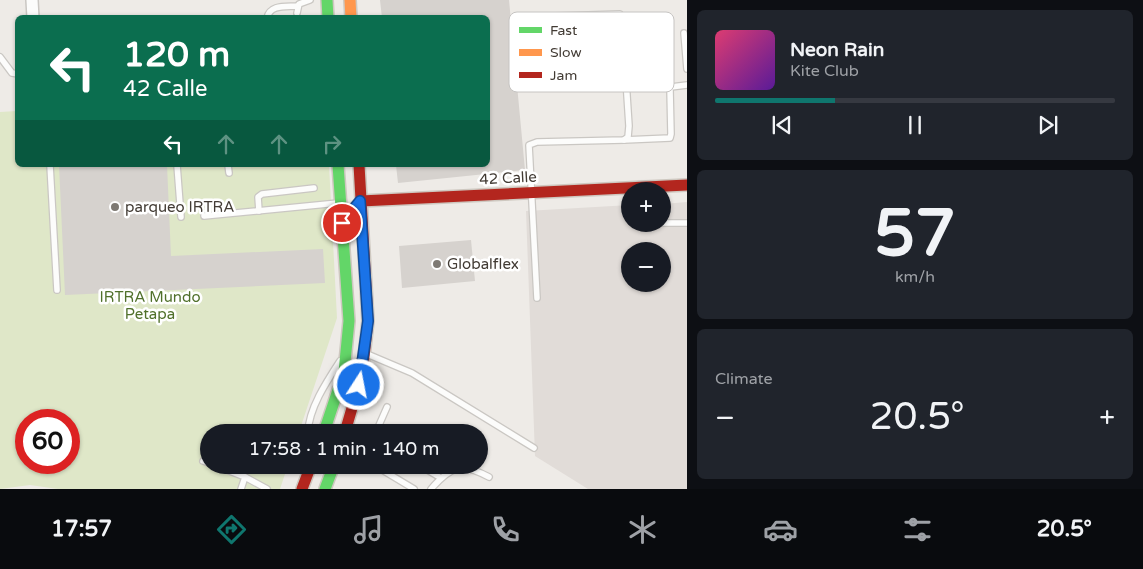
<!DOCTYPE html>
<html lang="en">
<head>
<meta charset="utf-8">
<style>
  body { margin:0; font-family:"Varela Round",sans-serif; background:#20242c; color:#f1f3f6; height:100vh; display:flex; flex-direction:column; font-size:19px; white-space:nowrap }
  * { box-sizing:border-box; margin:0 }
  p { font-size:16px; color:#9ea1a6 }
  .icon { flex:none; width:28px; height:28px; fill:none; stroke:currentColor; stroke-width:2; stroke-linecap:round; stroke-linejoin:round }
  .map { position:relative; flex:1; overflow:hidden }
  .details { display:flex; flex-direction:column; gap:10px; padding:10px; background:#0d0f14; width:456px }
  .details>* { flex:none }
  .guide { position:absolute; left:15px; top:15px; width:475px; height:152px; border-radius:8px; box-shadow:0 1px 4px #0004; background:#0b6e4f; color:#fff; overflow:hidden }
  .buttons { position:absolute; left:621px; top:182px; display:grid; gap:10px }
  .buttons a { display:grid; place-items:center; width:50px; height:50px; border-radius:50%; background:#171b24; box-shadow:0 1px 4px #0004; font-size:25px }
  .speed { position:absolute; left:15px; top:409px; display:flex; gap:10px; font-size:25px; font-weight:700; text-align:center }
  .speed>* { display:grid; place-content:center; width:65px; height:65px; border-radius:50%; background:#171b24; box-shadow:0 1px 4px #0004; line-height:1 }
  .speed .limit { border:8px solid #d22; background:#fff; color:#111 }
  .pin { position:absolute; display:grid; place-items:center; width:42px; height:42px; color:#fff; margin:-21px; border:2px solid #fff; border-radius:50%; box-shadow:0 1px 5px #0007 }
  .me { position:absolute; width:55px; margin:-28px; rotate:11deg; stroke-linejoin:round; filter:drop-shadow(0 0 4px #0008) }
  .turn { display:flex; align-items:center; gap:18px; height:105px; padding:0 25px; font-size:22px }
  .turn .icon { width:65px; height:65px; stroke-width:2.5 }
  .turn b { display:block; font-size:35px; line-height:42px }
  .lanes { display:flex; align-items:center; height:48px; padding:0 25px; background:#0003; justify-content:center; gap:25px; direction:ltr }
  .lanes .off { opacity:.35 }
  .big { font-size:38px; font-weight:600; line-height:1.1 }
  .details .widget { flex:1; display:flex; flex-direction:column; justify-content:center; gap:8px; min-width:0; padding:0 18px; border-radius:8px; background:#20242c }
  .details .dial { align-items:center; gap:0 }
  .dial b { font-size:65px; line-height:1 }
  .song { display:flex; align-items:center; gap:15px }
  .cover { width:60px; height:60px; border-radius:8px; background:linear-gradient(135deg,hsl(340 70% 55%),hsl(270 70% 35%)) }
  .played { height:5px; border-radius:2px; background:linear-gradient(90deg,#0f766e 30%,#363941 30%) }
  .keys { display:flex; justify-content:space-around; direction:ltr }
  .heat { display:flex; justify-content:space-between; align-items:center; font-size:28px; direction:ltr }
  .trip { position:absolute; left:200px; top:424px; width:288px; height:50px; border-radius:25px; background:#171b24; box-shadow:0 1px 4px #0004; font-weight:600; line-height:50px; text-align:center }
  .tab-bar { display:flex; height:80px; justify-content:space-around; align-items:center; background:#090b0e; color:#9ea1a6 }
  .tab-bar .icon { width:35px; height:35px }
  .tab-bar .active { color:#0f766e }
  .tab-bar b { font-size:22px; color:#f1f3f6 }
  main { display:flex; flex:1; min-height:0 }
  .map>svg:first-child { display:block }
  .industrial { fill:#e1dcd8; fill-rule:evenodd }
  .green { fill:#dfe7c8; fill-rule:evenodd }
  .building { fill:#d6d2ce }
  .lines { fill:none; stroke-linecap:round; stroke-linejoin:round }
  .lane-casing { stroke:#cac7c3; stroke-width:8 }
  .street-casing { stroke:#cac7c3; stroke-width:14 }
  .fast-casing { stroke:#cec8c0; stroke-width:14 }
  .slow-casing { stroke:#cec8c0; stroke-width:14 }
  .jam-casing { stroke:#cec8c0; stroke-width:14 }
  .lane { stroke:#fcfcfb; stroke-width:5.5 }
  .street { stroke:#fcfcfb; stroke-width:11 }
  .fast { stroke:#63d668; stroke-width:11 }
  .slow { stroke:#ff974d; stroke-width:11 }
  .jam { stroke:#b3261e; stroke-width:11 }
  .route-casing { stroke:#114b97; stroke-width:12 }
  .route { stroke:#1a73e8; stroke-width:9 }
  .poi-dot { fill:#7e7973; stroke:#fff; stroke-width:2 }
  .labels { text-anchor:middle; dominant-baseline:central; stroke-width:5; stroke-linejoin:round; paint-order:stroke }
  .street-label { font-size:15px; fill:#423b34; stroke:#fff }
  .poi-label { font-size:15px; fill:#423b34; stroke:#fff; text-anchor:start }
  .park-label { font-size:15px; fill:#50702b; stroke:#fff }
  .key { fill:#fff; stroke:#c6c4c2; stroke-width:1 }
  .key-label { font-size:14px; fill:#423b34 }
</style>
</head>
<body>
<main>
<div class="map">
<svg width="687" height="489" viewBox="0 0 687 489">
  <rect width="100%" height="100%" fill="#eeebe7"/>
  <path class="industrial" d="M687,202V489H588L535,456L526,211L630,205V224H662L663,204ZM630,251H662V284H630Z"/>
  <path class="green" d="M17,111L18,165H329L337,318L299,432H209V465H288L280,489H58L30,485L0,489V112ZM26,420H69V462H26Z"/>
  <g class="building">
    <path d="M380,0H509L525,170L398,183L396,165H488V18H382Z"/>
    <path d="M59,165H167L171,256L323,249L325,283L65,295Z"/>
    <path d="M471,240L475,281L402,288L399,246Z"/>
  </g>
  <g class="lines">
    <g class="lane-casing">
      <g id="lane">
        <path d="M297,13L299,4L310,0"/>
        <path d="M524,17L620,14L622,19L629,126L628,137L624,140L537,142L529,145L537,298"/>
        <path d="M267,18C270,4 286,7 298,6"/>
        <path d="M684,33L687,69"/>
        <path d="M526,41H623"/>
        <path d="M0,57L12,73L18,74"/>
        <path d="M624,140L670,138L671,134L670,89L671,87L687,85"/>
        <path d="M50,165L57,290"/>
        <path d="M177,165L181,217"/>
        <path d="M228,165L229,173"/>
        <path d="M259,211L258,197L262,194L314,188"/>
        <path d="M204,216L338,203"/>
        <path d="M662,223H687"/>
        <path d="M367,354L412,373L534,448"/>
        <path d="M308,432C309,408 327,381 340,361"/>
        <path d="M376,432L387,407"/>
        <path d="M203,461L209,463"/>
        <path d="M214,465L245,477L241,489"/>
        <path d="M374,465L414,489"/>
        <path d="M419,465L441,478"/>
        <path d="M245,477L267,489"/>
        <path d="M431,489C451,466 461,462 489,477"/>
      </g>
    </g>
    <g class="street-casing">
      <path id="street" d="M32,0L33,18"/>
    </g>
    <g class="fast-casing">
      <g id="fast">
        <path d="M327,0L328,18"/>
        <path d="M324,432L344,372L349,321L338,165"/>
        <path d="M325,489L334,465"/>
      </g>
    </g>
    <g class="slow-casing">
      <path id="slow" d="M350,0L351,18"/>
    </g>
    <g class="jam-casing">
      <g id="jam">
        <path d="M342,223L361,201L687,185"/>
        <path d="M345,432L362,374L368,321L359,165"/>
        <path d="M302,489L311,465"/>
      </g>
    </g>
    <use href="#lane" class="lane"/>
    <use href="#street" class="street"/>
    <use href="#fast" class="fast"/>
    <use href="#slow" class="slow"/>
    <use href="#jam" class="jam"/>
  </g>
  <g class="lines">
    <g class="route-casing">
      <path id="route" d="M342,223L360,201L368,321L359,385"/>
    </g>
    <use href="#route" class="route"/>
  </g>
  <g class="poi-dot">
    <circle cx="115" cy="207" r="5"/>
    <circle cx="437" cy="264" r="5"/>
  </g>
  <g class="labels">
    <g class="street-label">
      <text transform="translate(508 178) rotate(-3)">42 Calle</text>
    </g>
    <g class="poi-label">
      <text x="125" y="207">parqueo IRTRA</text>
      <text x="447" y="264">Globalflex</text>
    </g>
    <g class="park-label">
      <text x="150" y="297">IRTRA Mundo<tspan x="150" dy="17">Petapa</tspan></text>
    </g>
  </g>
  <rect x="509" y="12" width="165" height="80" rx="8" class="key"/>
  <rect x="519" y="27" width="23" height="6" fill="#63d668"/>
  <rect x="519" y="49" width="23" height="7" fill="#ff974d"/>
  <rect x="519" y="72" width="23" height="6" fill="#b3261e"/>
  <g class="key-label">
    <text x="550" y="35">Fast</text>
    <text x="550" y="57">Slow</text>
    <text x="550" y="80">Jam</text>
  </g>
</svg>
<div class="buttons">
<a>+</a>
<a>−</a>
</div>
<div class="speed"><div class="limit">60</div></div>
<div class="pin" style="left:342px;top:223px;background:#d93025"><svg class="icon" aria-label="arrive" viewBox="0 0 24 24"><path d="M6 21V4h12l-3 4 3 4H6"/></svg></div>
<svg class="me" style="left:359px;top:385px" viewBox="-20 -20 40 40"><circle r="17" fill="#1a73e8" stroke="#fff" stroke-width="3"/><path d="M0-11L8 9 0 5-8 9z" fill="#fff"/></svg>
<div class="trip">17:58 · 1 min · 140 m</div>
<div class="guide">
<div class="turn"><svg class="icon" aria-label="left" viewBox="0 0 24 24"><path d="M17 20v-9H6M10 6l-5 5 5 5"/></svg><div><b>120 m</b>42 Calle</div></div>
<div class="lanes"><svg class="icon" aria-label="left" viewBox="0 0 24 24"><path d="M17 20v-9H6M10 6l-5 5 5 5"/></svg><svg class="icon off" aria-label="ahead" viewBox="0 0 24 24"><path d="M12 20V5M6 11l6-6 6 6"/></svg><svg class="icon off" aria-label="ahead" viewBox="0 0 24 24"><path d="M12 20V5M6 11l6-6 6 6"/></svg><svg class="icon off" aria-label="right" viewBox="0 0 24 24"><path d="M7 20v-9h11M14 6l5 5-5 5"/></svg></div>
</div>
</div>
<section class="details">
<div class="widget">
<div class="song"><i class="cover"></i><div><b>Neon Rain</b><p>Kite Club</p></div></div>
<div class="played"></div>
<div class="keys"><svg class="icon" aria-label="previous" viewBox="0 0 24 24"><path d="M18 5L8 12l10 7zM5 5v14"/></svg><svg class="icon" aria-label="pause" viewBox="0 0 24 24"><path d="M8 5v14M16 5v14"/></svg><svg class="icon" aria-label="next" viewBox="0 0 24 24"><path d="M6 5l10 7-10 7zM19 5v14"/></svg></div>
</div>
<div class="widget dial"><b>57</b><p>km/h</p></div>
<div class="widget"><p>Climate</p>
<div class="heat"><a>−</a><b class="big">20.5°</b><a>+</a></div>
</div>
</section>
</main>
<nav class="tab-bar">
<b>17:57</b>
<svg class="icon active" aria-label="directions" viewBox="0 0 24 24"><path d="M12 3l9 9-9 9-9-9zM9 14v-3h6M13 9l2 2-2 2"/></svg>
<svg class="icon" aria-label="music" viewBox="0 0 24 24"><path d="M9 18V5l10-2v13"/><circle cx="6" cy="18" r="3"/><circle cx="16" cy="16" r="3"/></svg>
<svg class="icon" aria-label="phone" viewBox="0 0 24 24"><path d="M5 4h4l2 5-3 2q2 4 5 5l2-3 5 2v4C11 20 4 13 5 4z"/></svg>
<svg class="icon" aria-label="climate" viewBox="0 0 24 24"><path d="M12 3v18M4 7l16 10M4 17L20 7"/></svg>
<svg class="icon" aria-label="car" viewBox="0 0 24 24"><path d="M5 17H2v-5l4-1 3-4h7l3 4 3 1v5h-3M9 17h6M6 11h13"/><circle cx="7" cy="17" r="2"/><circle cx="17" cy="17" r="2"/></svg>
<svg class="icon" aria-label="filters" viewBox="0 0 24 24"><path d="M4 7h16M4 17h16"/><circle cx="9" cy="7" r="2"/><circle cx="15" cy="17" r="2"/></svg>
<b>20.5°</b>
</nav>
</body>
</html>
